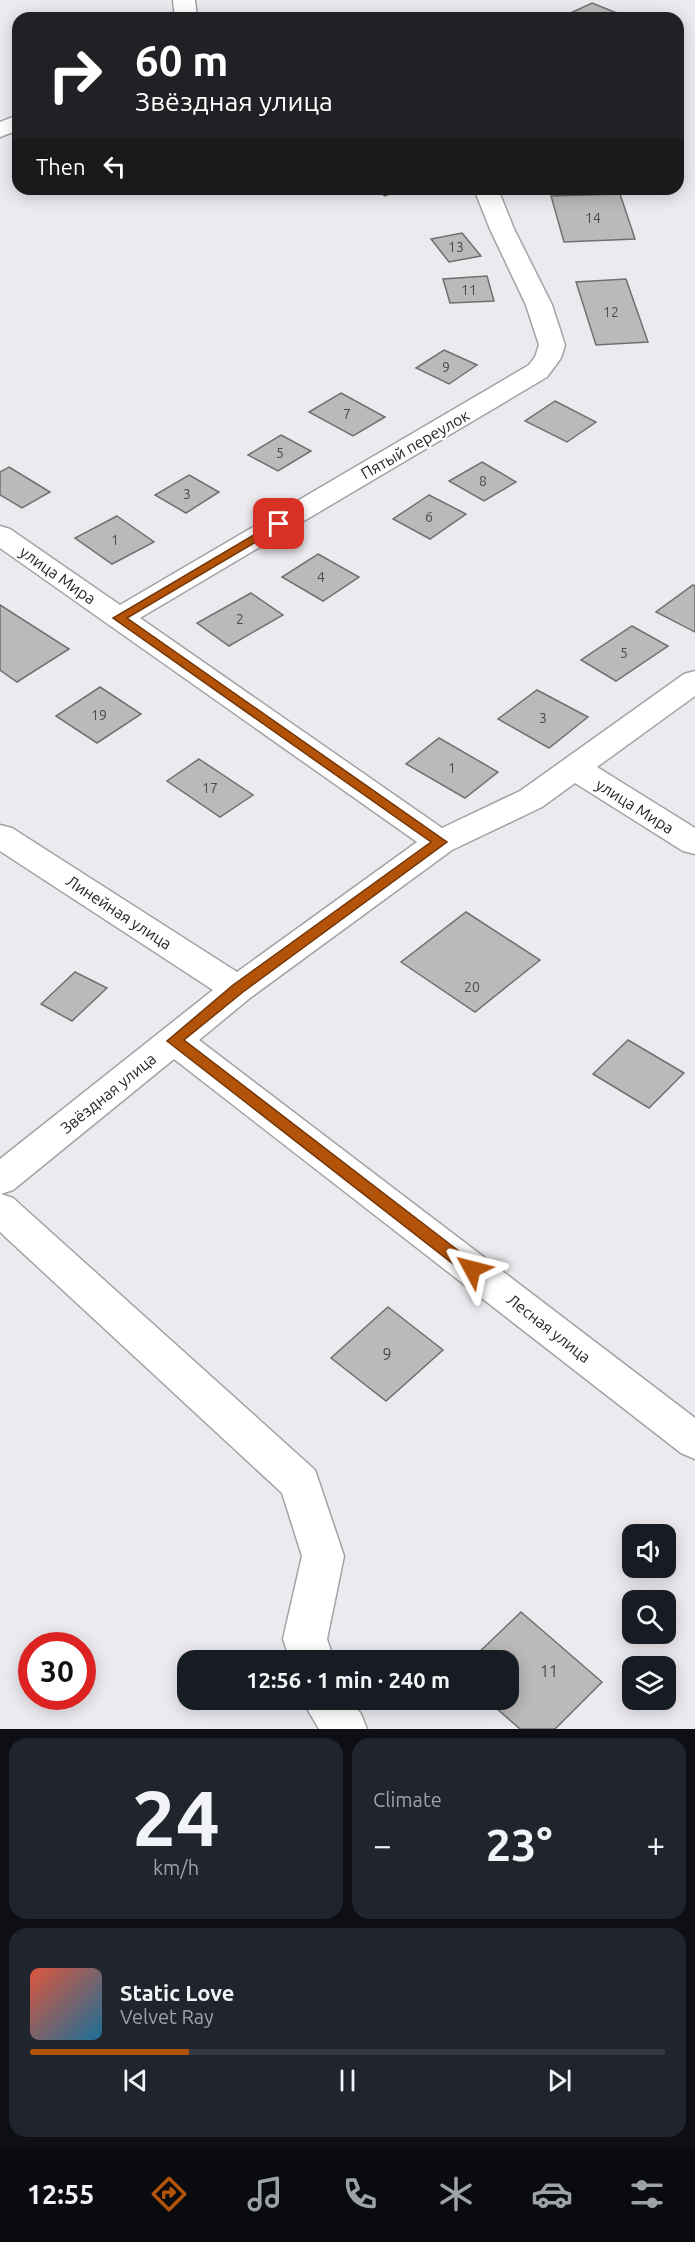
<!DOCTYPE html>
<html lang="en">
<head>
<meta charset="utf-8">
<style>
  body { margin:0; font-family:Ubuntu,sans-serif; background:#20242c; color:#f1f3f6; height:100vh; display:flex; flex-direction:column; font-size:22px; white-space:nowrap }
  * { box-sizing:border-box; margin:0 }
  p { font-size:20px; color:#9ea1a6 }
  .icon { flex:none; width:33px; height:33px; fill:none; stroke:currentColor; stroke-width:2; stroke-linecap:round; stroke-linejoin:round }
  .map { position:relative; height:1729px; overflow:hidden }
  .side { display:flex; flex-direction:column; gap:9px; padding:9px; background:#0d0f14; flex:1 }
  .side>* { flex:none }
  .banner { position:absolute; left:12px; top:12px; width:672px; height:183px; border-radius:18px; box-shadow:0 3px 15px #0003; background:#202124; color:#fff; overflow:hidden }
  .tools { position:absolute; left:622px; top:1524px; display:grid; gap:12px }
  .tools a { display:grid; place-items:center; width:54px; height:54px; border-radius:12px; background:#171b24; box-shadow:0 3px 15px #0003; font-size:30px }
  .speed { position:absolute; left:18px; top:1632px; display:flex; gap:12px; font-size:30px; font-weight:700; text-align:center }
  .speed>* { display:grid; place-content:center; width:78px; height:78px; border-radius:50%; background:#171b24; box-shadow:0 3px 15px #0003; line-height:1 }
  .speed .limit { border:9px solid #d22; background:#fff; color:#111 }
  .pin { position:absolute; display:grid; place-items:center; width:51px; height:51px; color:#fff; margin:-26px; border-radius:12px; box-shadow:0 3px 9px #0006 }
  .me { position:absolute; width:66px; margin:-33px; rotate:308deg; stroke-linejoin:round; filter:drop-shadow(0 0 4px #0008) }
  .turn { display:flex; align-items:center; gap:21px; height:126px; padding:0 24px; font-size:27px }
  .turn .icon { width:78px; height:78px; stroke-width:2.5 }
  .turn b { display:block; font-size:42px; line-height:51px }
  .then { display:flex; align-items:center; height:57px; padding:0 24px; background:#0003; gap:12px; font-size:22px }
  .big { font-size:45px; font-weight:600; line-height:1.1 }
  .side .widget { flex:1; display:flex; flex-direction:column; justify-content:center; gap:9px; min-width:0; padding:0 21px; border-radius:18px; background:#20242c }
  .side .dial { align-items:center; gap:0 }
  .dial b { font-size:78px; line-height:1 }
  .song { display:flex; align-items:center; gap:18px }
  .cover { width:72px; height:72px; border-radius:9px; background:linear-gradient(135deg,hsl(10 70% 55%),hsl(200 70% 35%)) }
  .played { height:6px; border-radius:3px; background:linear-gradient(90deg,#b25309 25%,#363941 25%) }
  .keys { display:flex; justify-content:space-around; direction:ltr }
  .heat { display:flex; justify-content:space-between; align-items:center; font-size:33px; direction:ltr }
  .side .tiles { flex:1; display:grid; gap:9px; grid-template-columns:1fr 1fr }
  .widget:last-child { grid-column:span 2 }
  .trip { position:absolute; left:177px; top:1650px; width:342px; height:60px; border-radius:18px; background:#171b24; box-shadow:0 3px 15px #0003; font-weight:600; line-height:60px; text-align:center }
  .dock { display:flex; height:96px; justify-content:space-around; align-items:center; background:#090b0e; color:#9ea1a6 }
  .dock .icon { width:42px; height:42px }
  .dock .active { color:#b25309 }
  .dock b { font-size:27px; color:#f1f3f6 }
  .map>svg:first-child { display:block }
  .building { fill:#bcb9bb; stroke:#726f71; stroke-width:1.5 }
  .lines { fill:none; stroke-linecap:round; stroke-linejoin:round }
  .street-casing { stroke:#a5a2a6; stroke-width:3 }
  .street { fill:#fff; fill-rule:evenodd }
  .route { fill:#b25309; stroke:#743606; stroke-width:1.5 }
  .labels { text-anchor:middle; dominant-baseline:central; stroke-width:4.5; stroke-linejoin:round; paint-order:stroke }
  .number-label { font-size:14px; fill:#4c4a4b }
  .street-label { font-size:16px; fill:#262526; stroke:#fff }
  .near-number-label { font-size:16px; fill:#4c4a4b }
</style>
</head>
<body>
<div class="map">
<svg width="695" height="1729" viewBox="0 0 695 1729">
  <rect width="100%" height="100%" fill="#eceaee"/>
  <g class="building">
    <path d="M592,3L622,15L616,18L564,16Z"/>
    <path d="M374,189H402L385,196Z"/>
    <path d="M620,194L635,239L564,242L551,196Z"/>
    <path d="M462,233L481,256L449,262L431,239Z"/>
    <path d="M487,276L494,301L450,303L443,279Z"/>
    <path d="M626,279L648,342L596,345L576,282Z"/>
    <path d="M444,350L477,365L449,384L416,368Z"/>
    <path d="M341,393L385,417L353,436L309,412Z"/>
    <path d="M555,401L596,422L567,442L525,421Z"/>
    <path d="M281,435L311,451L278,471L248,455Z"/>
    <path d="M482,462L516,482L484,501L449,481Z"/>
    <path d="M9,467L50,492L22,508L0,495V472Z"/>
    <path d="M189,475L219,492L186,513L155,495Z"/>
    <path d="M429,495L466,514L430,539L393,519Z"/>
    <path d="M117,516L154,542L112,564L75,538Z"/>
    <path d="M318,554L359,577L323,601L282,577Z"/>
    <path d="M693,585L695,586V632L656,612Z"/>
    <path d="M251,593L283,615L229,646L197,623Z"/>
    <path d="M0,605L69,649L17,682L0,670Z"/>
    <path d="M632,626L668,646L616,681L581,660Z"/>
    <path d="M100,687L141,714L97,743L56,716Z"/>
    <path d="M537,690L588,717L549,748L498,719Z"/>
    <path d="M439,738L498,772L465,798L406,764Z"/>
    <path d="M199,759L253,795L220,817L167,781Z"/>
    <path d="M466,912L540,960L475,1012L401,962Z"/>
    <path d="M75,972L107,988L72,1021L41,1004Z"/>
    <path d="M628,1040L684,1073L649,1108L593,1074Z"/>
    <path d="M388,1307L443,1350L386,1401L331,1358Z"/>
    <path d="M521,1612L602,1682L555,1729H520L487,1700H508V1660H471Z"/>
  </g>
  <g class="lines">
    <g class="street-casing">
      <g id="street">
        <path d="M173,0H195L197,18H175Z"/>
        <path d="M18,115V130L0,137V122Z"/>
        <path d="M474,189H498L514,229L552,305L565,345L561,358L547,377L140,618L442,828L520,791L684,674L695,671V696L597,767L695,828V854L683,851L575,783L542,807L452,850L250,998L199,1040L695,1418V1459L681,1453L174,1059L13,1190L1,1194L13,1198L315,1470L344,1556L327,1639L334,1660H290L283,1639L302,1556L282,1493L0,1232V1159L213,990L0,851V825L12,828L237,972L417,842L0,548V526L10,529L120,605L529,365L535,357L539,345L526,305L490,229Z"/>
        <path d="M302,1700H350L361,1714L367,1729H319Z"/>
      </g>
    </g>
    <use href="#street" class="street"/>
  </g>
  <path class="route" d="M279,520L285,524L283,526L127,618L447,842L243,992L184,1040L477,1265L480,1269L477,1274L472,1276L466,1274L167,1041L233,985L431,842L113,618Z"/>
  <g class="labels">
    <g class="number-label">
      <text x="593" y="218">14</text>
      <text x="456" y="247">13</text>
      <text x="469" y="290">11</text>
      <text x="611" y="312">12</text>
      <text x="446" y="367">9</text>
      <text x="347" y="414">7</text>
      <text x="280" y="453">5</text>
      <text x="483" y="481">8</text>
      <text x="187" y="494">3</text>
      <text x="429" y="517">6</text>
      <text x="115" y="540">1</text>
      <text x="321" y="577">4</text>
      <text x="240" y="619">2</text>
      <text x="624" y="653">5</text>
      <text x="99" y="715">19</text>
      <text x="543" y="718">3</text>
      <text x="452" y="768">1</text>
      <text x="210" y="788">17</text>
      <text x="472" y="987">20</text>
    </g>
    <g class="street-label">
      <text transform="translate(415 444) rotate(-30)">Пятый переулок</text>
      <text transform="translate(58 575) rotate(35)">улица Мира</text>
      <text transform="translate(635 806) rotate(32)">улица Мира</text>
      <text transform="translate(119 912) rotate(33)">Линейная улица</text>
      <text transform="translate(108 1093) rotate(-39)">Звёздная улица</text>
      <text transform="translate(549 1328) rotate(38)">Лесная улица</text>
    </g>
    <g class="near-number-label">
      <text x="387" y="1354">9</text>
      <text x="549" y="1671">11</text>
    </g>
  </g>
</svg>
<div class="tools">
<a><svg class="icon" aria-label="sound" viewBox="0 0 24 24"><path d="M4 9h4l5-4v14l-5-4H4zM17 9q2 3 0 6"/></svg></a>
<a><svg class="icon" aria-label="search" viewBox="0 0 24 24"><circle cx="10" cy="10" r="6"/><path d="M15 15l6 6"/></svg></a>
<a><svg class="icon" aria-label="layers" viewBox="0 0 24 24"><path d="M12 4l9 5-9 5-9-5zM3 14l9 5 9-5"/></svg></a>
</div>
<div class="speed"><div class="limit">30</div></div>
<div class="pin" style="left:279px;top:524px;background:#d93025"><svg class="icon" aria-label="arrive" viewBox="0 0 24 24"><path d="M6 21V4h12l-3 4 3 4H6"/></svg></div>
<svg class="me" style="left:472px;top:1269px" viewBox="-20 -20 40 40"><path d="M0-17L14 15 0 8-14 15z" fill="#b25309" stroke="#fff" stroke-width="4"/></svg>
<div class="trip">12:56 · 1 min · 240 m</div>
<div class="banner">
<div class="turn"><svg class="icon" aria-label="right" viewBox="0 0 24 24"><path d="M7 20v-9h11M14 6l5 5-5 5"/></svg><div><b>60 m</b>Звёздная улица</div></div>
<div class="then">Then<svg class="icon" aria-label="left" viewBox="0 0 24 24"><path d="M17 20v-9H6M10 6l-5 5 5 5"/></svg></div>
</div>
</div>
<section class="side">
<div class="tiles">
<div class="widget dial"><b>24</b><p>km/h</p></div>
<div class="widget"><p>Climate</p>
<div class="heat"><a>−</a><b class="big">23°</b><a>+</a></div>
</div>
<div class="widget">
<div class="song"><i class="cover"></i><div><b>Static Love</b><p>Velvet Ray</p></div></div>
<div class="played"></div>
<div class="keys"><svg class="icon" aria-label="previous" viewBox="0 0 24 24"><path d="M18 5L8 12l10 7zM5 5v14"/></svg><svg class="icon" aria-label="pause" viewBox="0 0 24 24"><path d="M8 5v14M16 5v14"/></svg><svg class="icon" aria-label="next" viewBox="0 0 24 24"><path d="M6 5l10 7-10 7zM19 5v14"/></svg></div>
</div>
</div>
</section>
<nav class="dock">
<b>12:55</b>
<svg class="icon active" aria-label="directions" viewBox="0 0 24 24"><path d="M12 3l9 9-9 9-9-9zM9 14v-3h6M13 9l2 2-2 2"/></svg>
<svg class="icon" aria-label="music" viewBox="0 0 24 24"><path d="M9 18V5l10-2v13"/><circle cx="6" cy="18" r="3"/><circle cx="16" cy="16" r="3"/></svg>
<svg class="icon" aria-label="phone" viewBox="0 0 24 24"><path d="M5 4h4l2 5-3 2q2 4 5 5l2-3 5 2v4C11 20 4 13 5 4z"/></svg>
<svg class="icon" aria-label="climate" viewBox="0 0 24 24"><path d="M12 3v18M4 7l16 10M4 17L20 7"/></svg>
<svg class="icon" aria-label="car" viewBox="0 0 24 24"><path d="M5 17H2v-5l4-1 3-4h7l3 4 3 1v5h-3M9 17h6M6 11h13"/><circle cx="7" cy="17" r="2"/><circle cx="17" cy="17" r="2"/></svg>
<svg class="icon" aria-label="filters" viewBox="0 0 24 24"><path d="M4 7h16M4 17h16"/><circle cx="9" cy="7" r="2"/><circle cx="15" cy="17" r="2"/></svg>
</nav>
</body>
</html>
